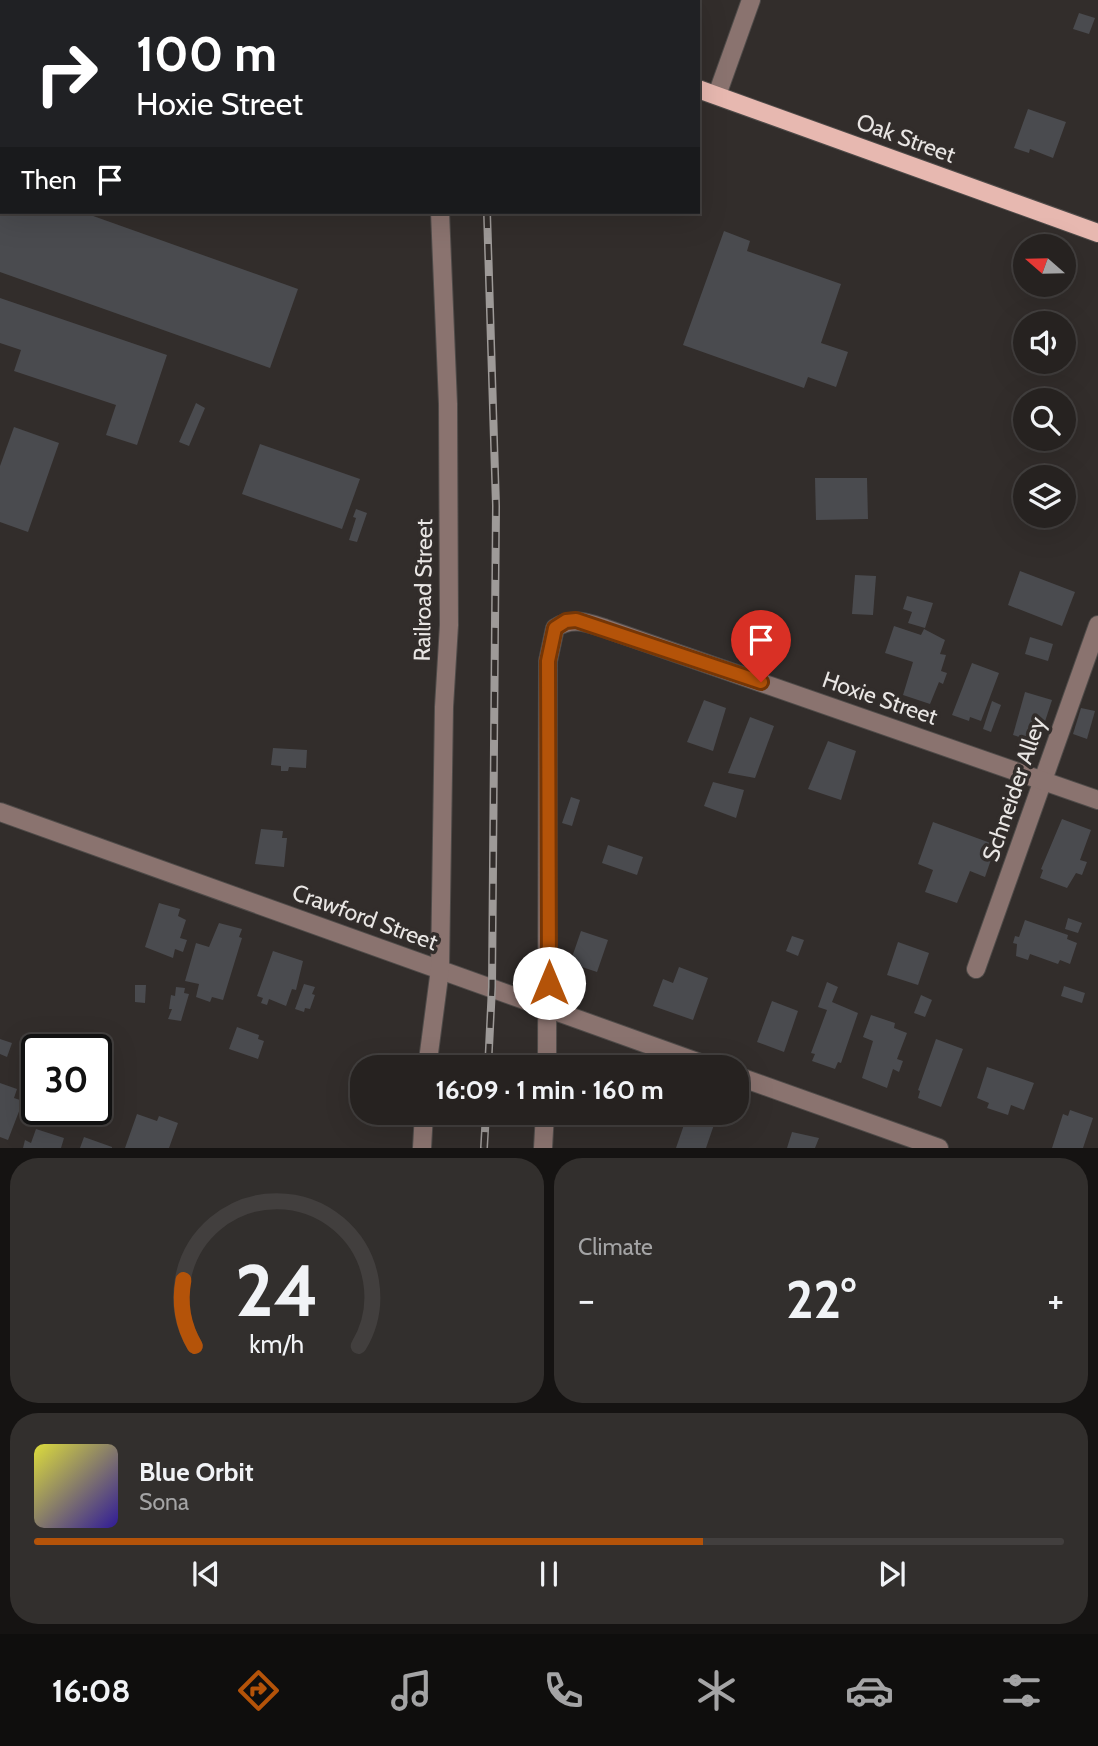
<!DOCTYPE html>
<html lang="en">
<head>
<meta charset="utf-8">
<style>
  body { margin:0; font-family:Cabin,sans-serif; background:#322f2d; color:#f1f3f6; height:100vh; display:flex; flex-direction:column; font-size:26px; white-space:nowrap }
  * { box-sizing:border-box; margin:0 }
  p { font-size:23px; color:#a4a4a5 }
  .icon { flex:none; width:38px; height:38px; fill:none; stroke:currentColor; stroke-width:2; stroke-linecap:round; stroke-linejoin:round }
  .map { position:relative; height:1148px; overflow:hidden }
  .panel { display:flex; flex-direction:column; gap:10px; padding:10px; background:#151312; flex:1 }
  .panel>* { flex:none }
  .banner { position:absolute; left:0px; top:0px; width:700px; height:214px; box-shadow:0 7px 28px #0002,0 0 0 2px #423f3e; background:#202124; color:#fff; overflow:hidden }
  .needle { width:46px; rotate:290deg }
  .fabs { position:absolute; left:1013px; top:234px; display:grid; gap:14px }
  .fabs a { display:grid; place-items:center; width:63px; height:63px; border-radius:50%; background:#262220; box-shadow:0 7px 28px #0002,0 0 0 2px #423f3e; font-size:35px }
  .speed { position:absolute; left:21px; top:1034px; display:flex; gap:14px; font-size:35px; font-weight:700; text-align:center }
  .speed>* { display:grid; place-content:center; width:91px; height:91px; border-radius:50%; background:#262220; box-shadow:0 7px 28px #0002,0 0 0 2px #423f3e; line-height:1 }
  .speed .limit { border:4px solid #111; border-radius:10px; background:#fff; color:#111 }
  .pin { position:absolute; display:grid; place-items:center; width:60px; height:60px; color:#fff; margin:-72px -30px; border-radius:50% 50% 50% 0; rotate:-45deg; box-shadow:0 0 7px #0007 }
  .pin .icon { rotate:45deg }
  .me { position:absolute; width:77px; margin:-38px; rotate:0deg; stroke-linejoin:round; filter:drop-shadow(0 0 5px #0008) }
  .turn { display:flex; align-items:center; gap:24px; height:147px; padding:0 21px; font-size:32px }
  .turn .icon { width:91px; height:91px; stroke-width:2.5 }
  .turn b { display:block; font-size:49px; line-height:60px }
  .then { display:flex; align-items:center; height:66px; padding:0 21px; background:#0003; gap:14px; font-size:26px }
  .big { font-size:52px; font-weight:700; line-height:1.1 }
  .panel .card { flex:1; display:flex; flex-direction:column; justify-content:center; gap:10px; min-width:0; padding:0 24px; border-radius:28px; background:#322f2d }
  .panel .dial { align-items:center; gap:0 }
  .dial svg { height:182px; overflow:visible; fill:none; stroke:#423f3e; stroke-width:7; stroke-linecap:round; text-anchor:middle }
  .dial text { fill:#f1f3f6; stroke:none }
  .song { display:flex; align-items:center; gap:21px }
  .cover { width:84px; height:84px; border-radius:10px; background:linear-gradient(135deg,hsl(60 70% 55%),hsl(250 70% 35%)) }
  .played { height:7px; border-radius:4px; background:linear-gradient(90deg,#b45309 65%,#423f3e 65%) }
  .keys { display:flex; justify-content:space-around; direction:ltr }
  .heat { display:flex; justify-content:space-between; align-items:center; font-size:38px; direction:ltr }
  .panel .tiles { flex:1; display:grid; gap:10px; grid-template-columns:1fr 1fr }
  .card:last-child { grid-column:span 2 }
  .trip { position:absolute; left:350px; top:1055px; width:399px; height:70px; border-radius:28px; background:#262220; box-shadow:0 7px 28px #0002,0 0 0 2px #423f3e; font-weight:700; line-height:70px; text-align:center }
  .dock { display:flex; height:112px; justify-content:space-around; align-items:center; background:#0f0e0d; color:#a4a4a5 }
  .dock .icon { width:49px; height:49px }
  .dock .active { color:#b45309 }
  .dock b { font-size:32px; color:#f1f3f6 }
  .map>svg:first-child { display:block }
  .building { fill:#4a4b4f }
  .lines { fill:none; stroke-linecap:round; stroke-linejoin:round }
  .minor-casing { stroke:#4f4b49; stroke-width:20 }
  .major-casing { stroke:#4f4b49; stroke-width:20 }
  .minor { stroke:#8a736f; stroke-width:18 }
  .major { stroke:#e7b8b0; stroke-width:18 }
  .rail-casing { stroke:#9e9a98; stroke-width:8 }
  .rail { stroke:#322d2b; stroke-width:5; stroke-dasharray:16; stroke-linecap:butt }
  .route-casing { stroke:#753606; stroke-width:18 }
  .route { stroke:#b45309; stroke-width:12 }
  .labels { text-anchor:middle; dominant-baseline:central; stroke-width:7; stroke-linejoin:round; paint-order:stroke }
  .street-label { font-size:23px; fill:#e9e6e4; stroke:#322d2b }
</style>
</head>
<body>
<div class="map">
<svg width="1098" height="1148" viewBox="0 0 1098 1148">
  <rect width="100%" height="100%" fill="#322d2b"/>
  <g class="building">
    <path d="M1079,13L1095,18L1089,34L1073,29Z"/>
    <path d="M1028,109L1066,122L1053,158L1030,149L1029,153L1014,148Z"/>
    <path d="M0,212H82L298,289L270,368L0,272Z"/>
    <path d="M724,231L750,241L747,251L841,284L821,343L848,352L836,387L808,377L804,388L683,345Z"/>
    <path d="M0,298L167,355L137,445L106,435L116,405L14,371L21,350L0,343Z"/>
    <path d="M196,403L205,408L189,446L179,442Z"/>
    <path d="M14,427L59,443L28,532L0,522V466Z"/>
    <path d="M260,444L360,479L342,529L242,494Z"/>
    <path d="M815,478H867L868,519L816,520Z"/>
    <path d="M356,509L367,513L357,542L349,540L356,518L353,517Z"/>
    <path d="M1020,571L1075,592L1062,626L1008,605Z"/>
    <path d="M855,575L876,576L873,615L852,614Z"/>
    <path d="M907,596L933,603L925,628L908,623L912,612L903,609Z"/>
    <path d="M894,626L921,635L924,629L945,640L940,654L946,655L941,671L947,673L943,684L939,682L930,704L903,695L913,662L885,653Z"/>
    <path d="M1030,637L1053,644L1048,661L1025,654Z"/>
    <path d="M972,663L999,673L981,721L970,717L969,721L952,715Z"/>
    <path d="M1025,692L1052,700L1038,743L1013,735Z"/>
    <path d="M704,700L726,708L713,751L687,742Z"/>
    <path d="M992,701L1001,705L991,732L983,729Z"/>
    <path d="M1081,708L1095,711L1087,739L1073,734Z"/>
    <path d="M750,717L774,726L755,778L728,773Z"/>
    <path d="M828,741L856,751L841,800L808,789Z"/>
    <path d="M273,748L307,750L306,768L289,767L288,771H281V766L271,765Z"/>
    <path d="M713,782L744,790L736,818L704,806Z"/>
    <path d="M571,797L580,800L572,826L562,823Z"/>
    <path d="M1062,819L1091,830L1080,860L1087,862L1082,875L1076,873L1067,888L1040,878L1043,870L1041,869Z"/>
    <path d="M933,822L996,845L985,877L970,871L957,903L925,892L933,870L918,864Z"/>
    <path d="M261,829L283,831L282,838H287L284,867L255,864Z"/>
    <path d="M608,845L643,857L637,875L602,863Z"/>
    <path d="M159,903L180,909L178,916L186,920L180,938L187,940L183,952L175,949L173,958L145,947Z"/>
    <path d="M1068,918L1082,923L1078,933L1065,929Z"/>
    <path d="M1025,920L1068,935L1067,939L1077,943L1070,964L1060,960L1058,964L1030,954L1028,960L1016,956L1017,944L1013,943L1015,936L1019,937Z"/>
    <path d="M219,923L242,929L239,937L242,938L223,1000L212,997L210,1002L196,997L199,984L185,981L196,943L209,947Z"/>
    <path d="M581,931L608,940L597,972L570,963Z"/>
    <path d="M792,936L804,940L798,956L786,951Z"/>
    <path d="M898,942L929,953L918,985L887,975Z"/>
    <path d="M273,951L303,961L296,990L292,989L286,1006L269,999L267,1005L261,1003L263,998L257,996Z"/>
    <path d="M679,967L708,978L693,1020L653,1006L663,979L673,983Z"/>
    <path d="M827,982L838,987L832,1002L858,1013L841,1063L838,1062L835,1069L812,1061L815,1054L811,1053L827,1010L818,1007Z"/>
    <path d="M304,984L315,987L312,994L315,995L310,1009L305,1008L304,1012L295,1009Z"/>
    <path d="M135,985H146L145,1003L135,1002Z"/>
    <path d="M1064,986L1085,993L1082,1003L1061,996Z"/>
    <path d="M176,987L185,988L184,993L189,994L181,1021L168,1019L172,1009H169L171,995L175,996Z"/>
    <path d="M921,995L932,1000L925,1017L914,1013Z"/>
    <path d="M772,1001L798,1011L784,1052L757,1042Z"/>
    <path d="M871,1015L895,1023L894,1028L907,1033L897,1059L903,1061L899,1072L893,1069L887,1088L862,1078L873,1041L863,1037Z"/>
    <path d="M237,1027L259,1035L258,1039L264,1041L258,1059L229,1049Z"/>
    <path d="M0,1039L12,1043L7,1057L0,1054Z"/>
    <path d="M936,1039L963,1049L941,1107L918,1098L920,1091L918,1090Z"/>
    <path d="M987,1067L1034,1083L1024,1110L1011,1105L1008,1115L987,1108L989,1103L977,1098Z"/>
    <path d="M0,1083L17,1089L14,1098L23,1101L8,1140L0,1137Z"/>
    <path d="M1070,1110L1093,1118L1083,1148H1052L1063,1114L1068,1116Z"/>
    <path d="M582,1113H614L611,1122Z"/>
    <path d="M688,1113H718L706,1148H676Z"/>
    <path d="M137,1114L157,1121L159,1116L178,1123L169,1148H125Z"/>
    <path d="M36,1129L64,1138L61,1148H23L25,1140L31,1143Z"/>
    <path d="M792,1132L819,1138L815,1148H787Z"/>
    <path d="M84,1137L112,1147V1148H80Z"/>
  </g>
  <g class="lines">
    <g class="minor-casing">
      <g id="minor">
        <path d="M301,2L302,0"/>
        <path d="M434,2V0"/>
        <path d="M717,95L751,0"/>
        <path d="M0,812L714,1068"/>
        <path d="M976,969L1098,625"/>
        <path d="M427,1068L440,969L444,707L449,625L448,404L440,212"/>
        <path d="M547,1068L548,661L555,628C573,616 588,623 607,629L1098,800"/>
        <path d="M737,1076L939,1148"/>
        <path d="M422,1148L424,1113"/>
        <path d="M543,1148L545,1113"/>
      </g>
    </g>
    <g class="major-casing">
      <g id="major">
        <path d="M453,0L457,2"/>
        <path d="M698,89L1098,233"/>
      </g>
    </g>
    <use href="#minor" class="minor"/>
    <use href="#major" class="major"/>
    <g class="rail-casing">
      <g id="rail">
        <path d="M481,0V2"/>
        <path d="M487,212L496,506L492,987L488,1068"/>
        <path d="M484,1148L486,1113"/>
      </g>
    </g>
    <use href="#rail" class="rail"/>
  </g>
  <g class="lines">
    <g class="route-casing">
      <path id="route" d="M549,983L548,661L555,628L566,621L576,620L761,682"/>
    </g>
    <use href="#route" class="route"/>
  </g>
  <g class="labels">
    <g class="street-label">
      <text transform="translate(906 138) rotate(20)">Oak Street</text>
      <text transform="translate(423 590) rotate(-89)">Railroad Street</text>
      <text transform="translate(880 698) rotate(19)">Hoxie Street</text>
      <text transform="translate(1014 789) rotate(-71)">Schneider Alley</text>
      <text transform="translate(365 917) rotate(20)">Crawford Street</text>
    </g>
  </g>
</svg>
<div class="fabs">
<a><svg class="needle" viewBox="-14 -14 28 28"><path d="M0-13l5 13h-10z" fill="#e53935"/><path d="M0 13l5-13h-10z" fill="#a4a4a5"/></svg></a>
<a><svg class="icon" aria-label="sound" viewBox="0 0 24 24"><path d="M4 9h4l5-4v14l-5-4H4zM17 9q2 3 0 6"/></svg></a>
<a><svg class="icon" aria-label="search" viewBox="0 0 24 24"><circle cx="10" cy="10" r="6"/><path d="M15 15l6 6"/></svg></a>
<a><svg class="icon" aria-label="layers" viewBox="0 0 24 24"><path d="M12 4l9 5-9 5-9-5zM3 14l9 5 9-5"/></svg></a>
</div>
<div class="speed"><div class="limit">30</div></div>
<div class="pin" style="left:761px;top:682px;background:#d93025"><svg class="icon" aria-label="arrive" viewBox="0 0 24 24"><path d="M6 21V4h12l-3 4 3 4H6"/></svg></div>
<svg class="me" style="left:549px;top:983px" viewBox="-20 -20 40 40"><circle r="19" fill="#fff"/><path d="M0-13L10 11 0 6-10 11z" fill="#b45309"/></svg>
<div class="trip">16:09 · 1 min · 160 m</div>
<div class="banner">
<div class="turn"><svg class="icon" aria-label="right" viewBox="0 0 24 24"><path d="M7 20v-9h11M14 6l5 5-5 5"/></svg><div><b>100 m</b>Hoxie Street</div></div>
<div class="then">Then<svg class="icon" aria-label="arrive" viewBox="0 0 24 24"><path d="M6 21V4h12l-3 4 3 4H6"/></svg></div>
</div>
</div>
<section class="panel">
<div class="tiles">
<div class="card dial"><svg viewBox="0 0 100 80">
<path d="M14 69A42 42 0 1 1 86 69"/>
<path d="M14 69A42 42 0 0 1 9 40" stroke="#b45309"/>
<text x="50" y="56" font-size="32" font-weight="700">24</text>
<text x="50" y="72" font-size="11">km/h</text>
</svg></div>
<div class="card"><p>Climate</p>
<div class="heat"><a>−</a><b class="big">22°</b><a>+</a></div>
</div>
<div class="card">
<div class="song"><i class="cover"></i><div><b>Blue Orbit</b><p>Sona</p></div></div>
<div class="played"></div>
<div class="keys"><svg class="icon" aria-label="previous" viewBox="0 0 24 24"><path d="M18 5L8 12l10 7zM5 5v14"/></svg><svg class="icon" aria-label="pause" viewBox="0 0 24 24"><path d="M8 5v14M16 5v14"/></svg><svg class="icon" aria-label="next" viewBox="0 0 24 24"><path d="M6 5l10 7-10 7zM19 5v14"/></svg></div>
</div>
</div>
</section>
<nav class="dock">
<b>16:08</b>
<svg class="icon active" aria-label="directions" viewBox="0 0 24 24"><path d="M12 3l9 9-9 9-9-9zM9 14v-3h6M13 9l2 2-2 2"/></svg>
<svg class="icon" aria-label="music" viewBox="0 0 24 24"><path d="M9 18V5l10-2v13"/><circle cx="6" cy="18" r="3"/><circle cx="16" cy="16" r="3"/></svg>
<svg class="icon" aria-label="phone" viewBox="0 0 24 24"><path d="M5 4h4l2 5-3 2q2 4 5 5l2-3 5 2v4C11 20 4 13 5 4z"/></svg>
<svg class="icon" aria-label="climate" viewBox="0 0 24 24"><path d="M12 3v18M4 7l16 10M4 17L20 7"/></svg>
<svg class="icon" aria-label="car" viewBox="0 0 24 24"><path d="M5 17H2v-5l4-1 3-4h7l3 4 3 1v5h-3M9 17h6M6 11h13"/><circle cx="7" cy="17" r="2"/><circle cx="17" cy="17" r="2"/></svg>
<svg class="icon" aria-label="filters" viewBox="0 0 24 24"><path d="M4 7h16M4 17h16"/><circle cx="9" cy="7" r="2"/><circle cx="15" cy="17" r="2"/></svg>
</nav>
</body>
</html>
